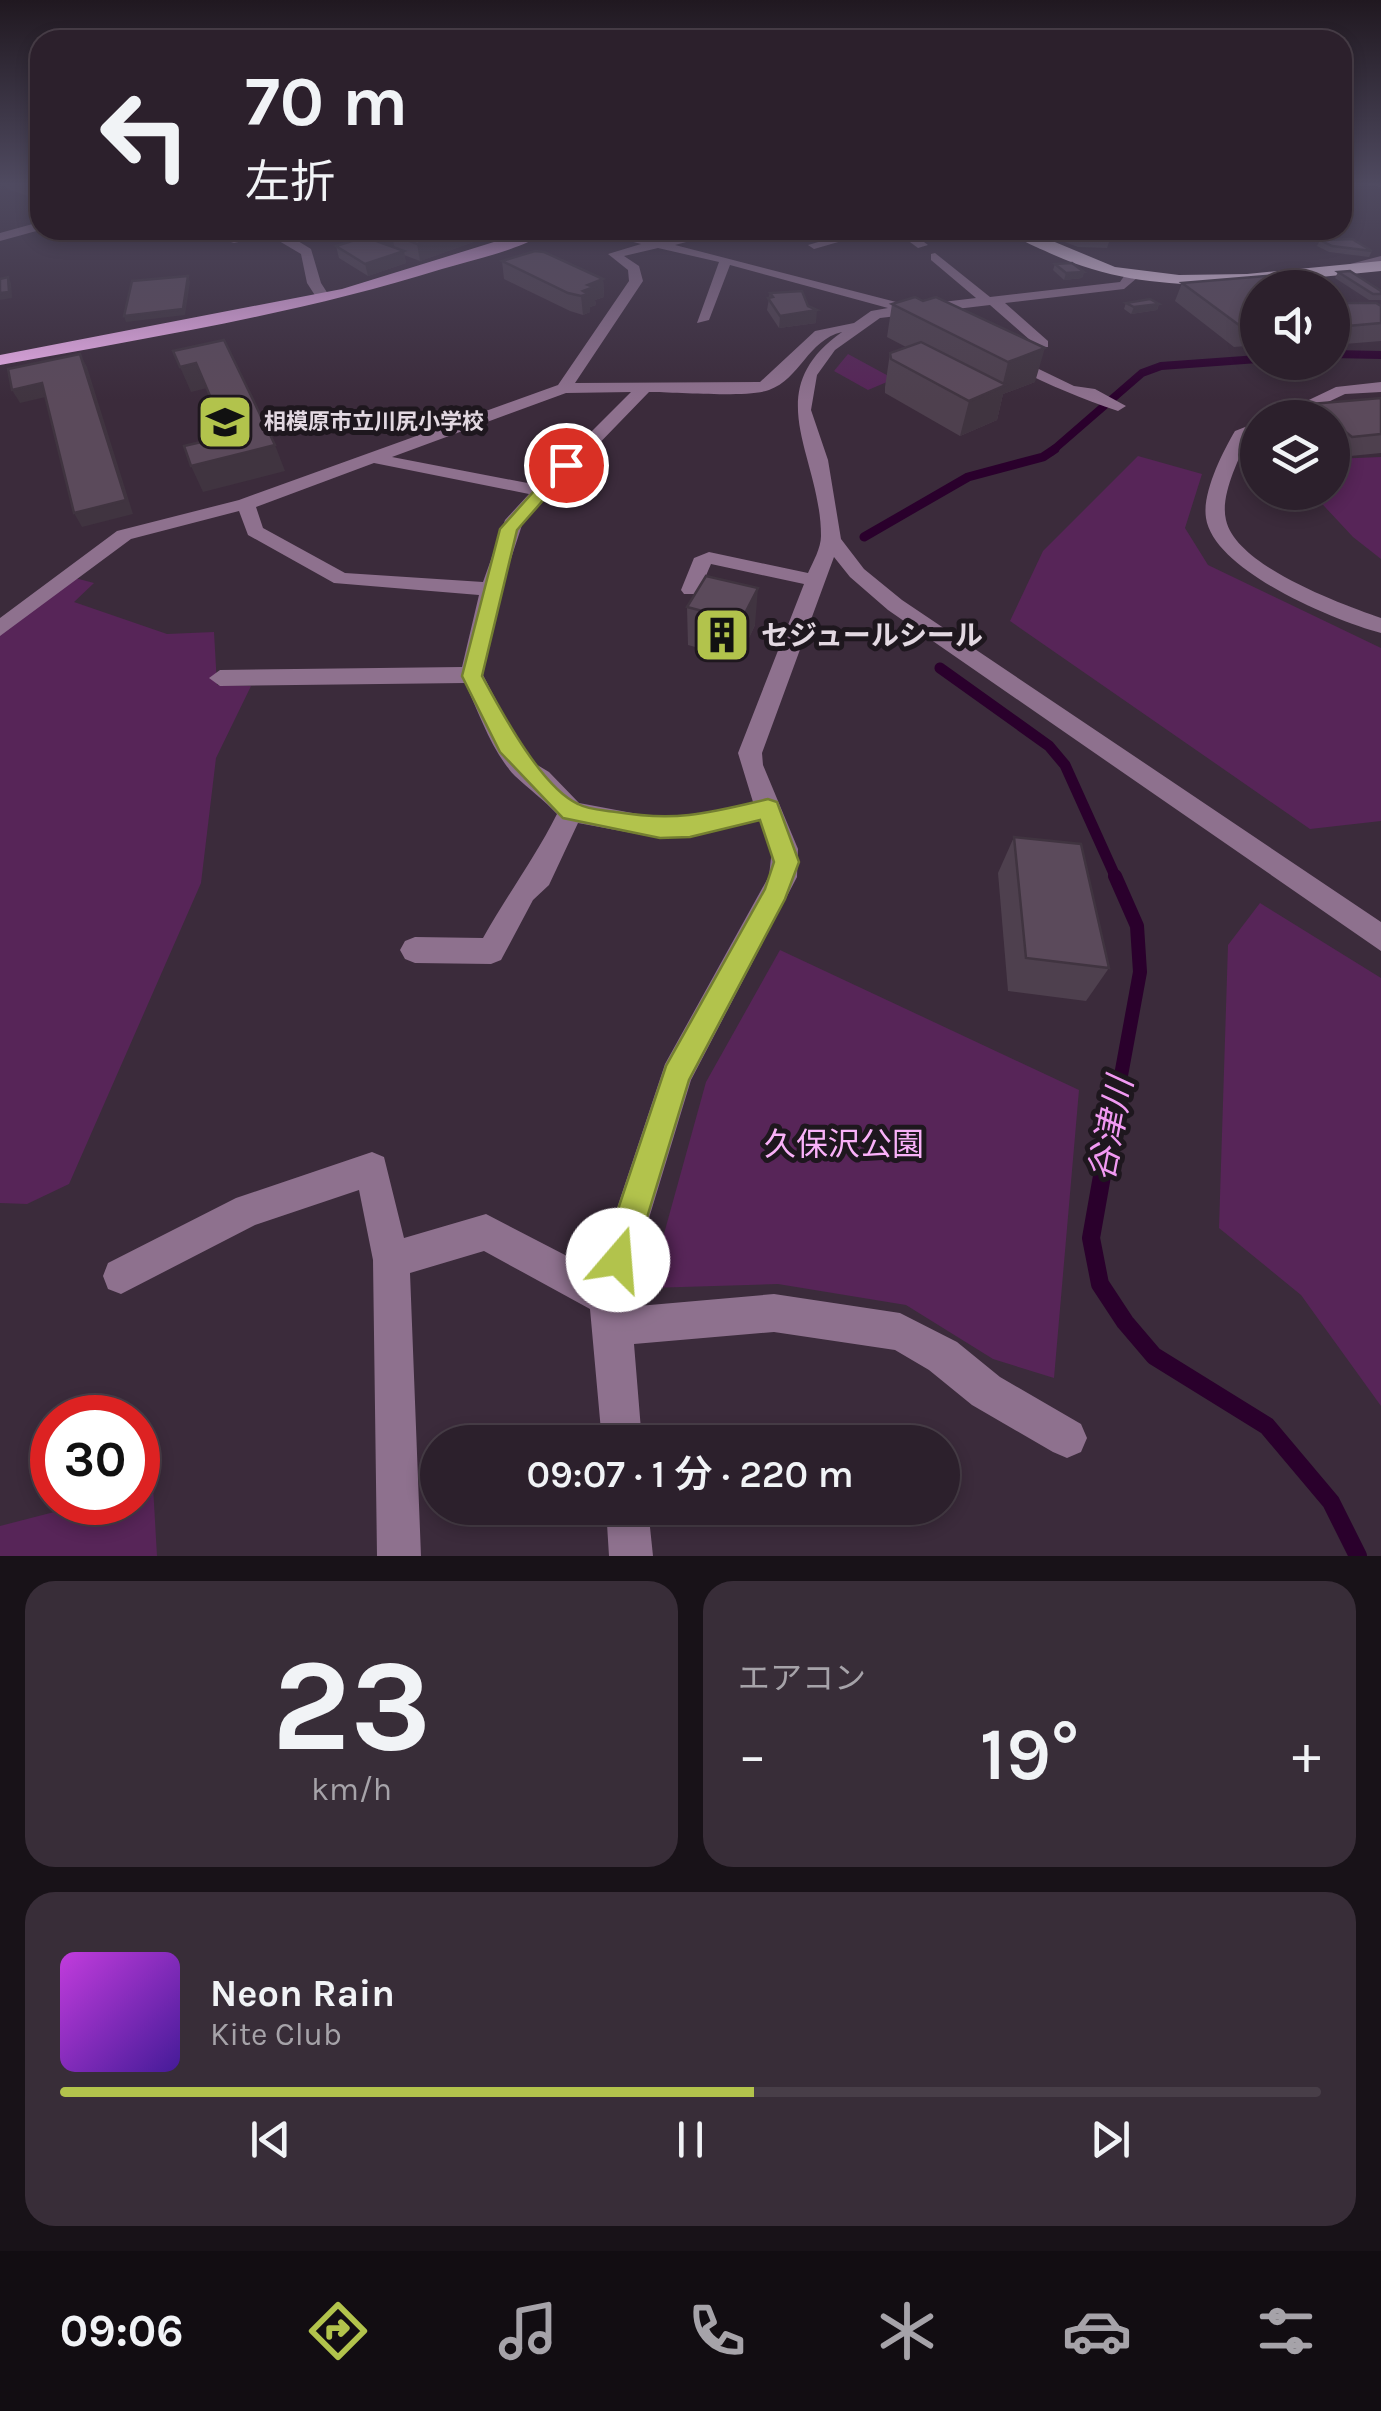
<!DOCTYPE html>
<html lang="ja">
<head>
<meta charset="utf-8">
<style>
  body { margin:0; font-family:Karla,"Noto Sans JP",sans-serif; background:#382d38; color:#f1f3f6; height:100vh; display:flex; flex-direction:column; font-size:38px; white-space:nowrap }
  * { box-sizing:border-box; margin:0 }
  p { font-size:32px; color:#a6a3a9 }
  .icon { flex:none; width:55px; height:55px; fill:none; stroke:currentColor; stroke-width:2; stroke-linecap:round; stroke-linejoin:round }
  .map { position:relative; height:1556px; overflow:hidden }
  .sheet { display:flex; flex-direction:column; gap:25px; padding:25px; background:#181218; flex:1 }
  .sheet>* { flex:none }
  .guide { position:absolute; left:30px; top:30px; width:1322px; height:210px; border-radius:30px; box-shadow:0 5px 15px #0003,0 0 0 2px #483e48; background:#2c202c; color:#f1f3f6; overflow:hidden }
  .buttons { position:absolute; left:1240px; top:270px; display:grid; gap:20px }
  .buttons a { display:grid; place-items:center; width:110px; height:110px; border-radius:50%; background:#2c202c; box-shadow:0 5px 15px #0003,0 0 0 2px #483e48; font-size:50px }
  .speed { position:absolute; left:30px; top:1395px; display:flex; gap:20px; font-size:50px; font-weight:700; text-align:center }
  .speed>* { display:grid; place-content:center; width:130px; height:130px; border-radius:50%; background:#2c202c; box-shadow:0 5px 15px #0003,0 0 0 2px #483e48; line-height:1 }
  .speed .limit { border:15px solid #d22; background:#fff; color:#111 }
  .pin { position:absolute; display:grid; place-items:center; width:85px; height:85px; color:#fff; margin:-42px; border:5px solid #fff; border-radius:50%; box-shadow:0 2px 10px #0007 }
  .me { position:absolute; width:110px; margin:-55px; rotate:18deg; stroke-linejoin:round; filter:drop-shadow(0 0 8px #0008) }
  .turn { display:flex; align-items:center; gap:35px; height:210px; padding:0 50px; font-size:45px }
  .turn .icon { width:130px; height:130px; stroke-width:2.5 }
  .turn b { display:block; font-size:70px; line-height:85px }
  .big { font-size:75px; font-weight:600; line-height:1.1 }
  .sheet .widget { flex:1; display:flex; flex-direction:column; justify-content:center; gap:15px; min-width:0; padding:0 35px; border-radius:30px; background:#382d38 }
  .sheet .dial { align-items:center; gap:0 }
  .dial b { font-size:130px; line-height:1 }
  .song { display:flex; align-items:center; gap:30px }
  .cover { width:120px; height:120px; border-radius:15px; background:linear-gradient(135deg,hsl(290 70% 55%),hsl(260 70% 35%)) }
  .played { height:10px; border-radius:5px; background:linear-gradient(90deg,#b2c34c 55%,#483e48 55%) }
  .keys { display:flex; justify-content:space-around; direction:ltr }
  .heat { display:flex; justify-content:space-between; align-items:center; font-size:55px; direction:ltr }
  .sheet .tiles { flex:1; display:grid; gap:25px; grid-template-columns:1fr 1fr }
  .widget:last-child { grid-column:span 2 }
  .trip { position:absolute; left:420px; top:1425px; width:540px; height:100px; border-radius:50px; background:#2c202c; box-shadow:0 5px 15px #0003,0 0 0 2px #483e48; font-weight:600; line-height:100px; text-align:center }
  .tab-bar { display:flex; height:160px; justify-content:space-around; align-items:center; background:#120d12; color:#a6a3a9 }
  .tab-bar .icon { width:70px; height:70px }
  .tab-bar .on { color:#b2c34c }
  .tab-bar b { font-size:45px; color:#f1f3f6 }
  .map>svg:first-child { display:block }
  .green { fill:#572558 }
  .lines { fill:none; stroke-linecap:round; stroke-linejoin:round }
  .stream-far4 { stroke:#2a002c; stroke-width:8 }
  .stream-far3 { stroke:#2a002c; stroke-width:9 }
  .stream-far2 { stroke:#2a002c; stroke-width:11 }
  .stream-far1 { stroke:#2a002c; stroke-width:14 }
  .stream { stroke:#2a002c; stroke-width:18 }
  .minor { fill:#8e718e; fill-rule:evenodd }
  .major { fill:#ecafeb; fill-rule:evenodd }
  .highway { fill:#f7d9f6; fill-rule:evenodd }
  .wall { fill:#4e404e }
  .shaded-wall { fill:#403440 }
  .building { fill:#5b4a5b; stroke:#403440; stroke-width:2.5 }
  .route { fill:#b2c34c; stroke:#747f31; stroke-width:2.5 }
  .labels { text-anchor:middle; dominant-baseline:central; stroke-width:10; stroke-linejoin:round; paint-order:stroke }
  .far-poi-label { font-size:22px; font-weight:bold; fill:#e2d8e1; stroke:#1e171e; text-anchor:start }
  .poi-label { font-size:28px; font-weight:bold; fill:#e2d8e1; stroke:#1e171e; text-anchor:start }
  .near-park-label { font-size:32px; fill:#f9b1f8; stroke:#1e171e }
  .near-water-label { font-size:35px; font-style:italic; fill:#f199f2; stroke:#1e171e }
</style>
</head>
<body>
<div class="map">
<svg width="1381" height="1556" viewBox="0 0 1381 1556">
  <rect width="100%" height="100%" fill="#3b2b3b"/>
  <g class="green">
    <path d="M848,354L894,379L868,390L834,371Z"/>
    <path d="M1138,456L1202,474L1185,528L1208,565L1381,648V821L1310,829L1010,621L1043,551Z"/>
    <path d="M1381,457V559L1353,537L1312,493L1332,492L1333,459Z"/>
    <path d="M75,578L94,583L74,602L167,634L214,632L217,685L251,686L216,758L201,883L69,1184L27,1204L0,1203V635Z"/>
    <path d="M1260,903L1381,978V1406L1301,1295L1219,1228L1228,945Z"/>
    <path d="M780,950L1079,1090L1054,1378L993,1359L906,1305L778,1284L649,1288L706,1082Z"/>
    <path d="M153,1486L157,1556H0V1526L89,1503L138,1502V1490Z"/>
  </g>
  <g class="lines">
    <g class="stream-far4">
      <path d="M1332,354L1381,355"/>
      <path d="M1051,452L1142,373L1161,366L1258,359"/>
    </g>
    <path class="stream-far3" d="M864,537L968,477L1043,457L1055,449"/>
    <path class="stream-far2" d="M940,668L1049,746L1065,765L1116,878"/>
    <path class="stream-far1" d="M1102,1179L1140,972L1137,926L1115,876"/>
    <path class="stream" d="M1102,1176L1091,1238L1100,1284L1125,1322L1154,1356L1267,1426L1331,1502L1358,1556"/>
    <g class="minor">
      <path d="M1381,182V187L1360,183V182Z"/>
      <path d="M40,222V230L0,241V233Z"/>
      <path d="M194,230L234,235L280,230L311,249L321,283L330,297L318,300L307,283L301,254L269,235L234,243Z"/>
      <path d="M588,230C612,230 636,241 659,240C684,240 706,230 731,230L675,245L900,303L901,307L976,298L931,260V254L935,253L990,297L1120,282L1127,272H1137V278L1124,289L1005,303L1048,341V347H1038L990,305L880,318L835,350L817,375L811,410L828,460L841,539L864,569L902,600L1381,922V951L888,610L850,577L834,557L762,753L763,765L798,849L797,877L691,1080L625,1297L627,1307L774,1294L900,1313L957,1342L1000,1377L1081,1424L1087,1438L1081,1452L1067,1458L1053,1452L972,1405L929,1370L895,1350L774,1332L634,1344L642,1442H602L590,1309L484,1251L410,1273L421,1556H377L373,1260L359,1190L255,1225L121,1294L108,1289L103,1276L108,1263L236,1198L372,1152L384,1157L404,1238L486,1214L596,1271L665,1064L769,876L772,849L760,820L690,837L659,838L578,823L549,885L533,900L501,960L491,964L415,963L405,959L400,950L405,941L415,937L483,938C507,895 535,858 557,814C544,800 529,789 515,776C492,752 479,713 465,683L220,686L209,678L220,670L462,667L479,595L334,583L248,535L239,511L131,539L0,636V618L117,531L239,500L558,385L629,281L628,270L608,254L641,244ZM658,248L719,262L697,323L709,320L730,265L888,308L871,311L854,323L815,331L760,382L575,383L643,281L639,266L624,256ZM842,332C757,392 821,455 821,536C821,548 813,562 808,573L709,552L694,558L681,590L684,594H698L711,564L804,584L738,753L753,802L690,817L659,818L579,803L549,772L534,763L518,742L483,675L501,589L523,522L649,392C675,392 747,398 769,390C800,379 808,340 842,332ZM631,392L538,485L392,457L566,393ZM374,463L529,494L505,520L483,582L345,573L263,528L256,507Z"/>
      <path d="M860,230H880L814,249L808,245Z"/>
      <path d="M894,230H908L928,245L918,248Z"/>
      <path d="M1381,256V264L1333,274L1327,270Z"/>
      <path d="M1008,354L1074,386L1095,389L1126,406L1118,411C1078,398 1041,381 1003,362V356Z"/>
      <path d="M1381,382V392L1345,394L1294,418H1271L1336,387Z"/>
      <path d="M1258,422V434L1248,438C1238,461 1220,496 1226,520C1236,566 1341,604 1381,618V633C1335,621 1214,571 1206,518C1202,493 1222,453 1235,431Z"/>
      <path d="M606,1508H648L653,1556H609Z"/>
    </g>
    <path class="major" d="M533,230H550C521,250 476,259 442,269C298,314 148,338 0,365V355L342,289Z"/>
    <path class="highway" d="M1007,230H1026L1115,267L1179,275L1247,274L1381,261V271C1271,281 1159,302 1054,255C1039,248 1020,241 1007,230Z"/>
  </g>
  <g class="wall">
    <path d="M3,182H40V200L7,189Z"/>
    <path d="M360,230H507L420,261L404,255L406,263L368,276L339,258L336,246L346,243L344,235Z"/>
    <path d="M1050,230H1113L1107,248L1078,247L1049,236Z"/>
    <path d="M1320,240L1372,251L1369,257L1329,252L1317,246Z"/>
    <path d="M502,261L603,279L604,297L595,300L596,305L590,307V312L583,315L570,311L504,279Z"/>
    <path d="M1055,264L1084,272L1082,278L1064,280L1053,270Z"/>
    <path d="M1338,272L1381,291V300H1369L1335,278Z"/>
    <path d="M1182,283L1258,288V345L1234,347L1175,301Z"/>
    <path d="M770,293L808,306L816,323L779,328L767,310Z"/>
    <path d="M923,301L1035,382L1003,394L997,420L960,436L885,393V387L890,353L906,347L887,337L892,304Z"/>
    <path d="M1126,303L1159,304L1157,310L1131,314L1124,309Z"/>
    <path d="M1332,303L1381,306V341L1332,345Z"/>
    <path d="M1381,398V453L1340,457L1332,450V418H1304L1311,404Z"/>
    <path d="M687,607L755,625L739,659L688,645Z"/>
    <path d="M1014,837L1109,968L1086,1001L1008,991L998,873Z"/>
  </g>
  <g class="shaded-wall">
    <path d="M457,230H507L420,261L417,244Z"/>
    <path d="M392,237L395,249L379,242Z"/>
    <path d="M404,251L406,263L368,276L365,264Z"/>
    <path d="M1084,272L1082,278L1064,280L1066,273Z"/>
    <path d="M188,276L190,282L185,315L126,322L124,316Z"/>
    <path d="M8,277L11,283L12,298L0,300V293Z"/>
    <path d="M603,279L604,297L595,300L596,305L590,307V312L583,315L581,296L583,291L588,285Z"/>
    <path d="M1159,304L1157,310L1131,314L1134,307Z"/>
    <path d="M817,310L816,323L779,328L780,316Z"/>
    <path d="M1045,348L1035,382L1003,394L997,420L960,436L969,401L1002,387L1008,362Z"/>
    <path d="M80,354L87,367L133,514L82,527L74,513Z"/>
    <path d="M196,363L207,388L191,392L180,367Z"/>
    <path d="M42,383L50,396L20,403L12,390Z"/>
    <path d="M275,445L285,471L203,492L191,466Z"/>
    <path d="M758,588L755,625L739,659L741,621Z"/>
  </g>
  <g class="building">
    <path d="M360,230H404L392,234V237L379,242L404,251L365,264L336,246L355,240L344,235Z"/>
    <path d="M404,230H457L417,244L392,234Z"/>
    <path d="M1352,239L1372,251L1332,246L1320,240Z"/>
    <path d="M535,251L544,252L603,279L588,285L594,287L583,291L588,294L581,296L568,293L502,261Z"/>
    <path d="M1072,263L1084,272L1066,273L1055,264Z"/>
    <path d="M1350,271L1381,291V294H1373L1338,272Z"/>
    <path d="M1279,275L1297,288H1258V327L1243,328L1182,283Z"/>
    <path d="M188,276L183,309L124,316L132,281Z"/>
    <path d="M8,277L9,292L0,293V279Z"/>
    <path d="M802,291L808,306L817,310L780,316L768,298L773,297L770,293Z"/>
    <path d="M915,297L923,301L936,297L1045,348L1008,362L892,304Z"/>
    <path d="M1150,299L1159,304L1134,307L1126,303Z"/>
    <path d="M1332,303H1376L1381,306V323L1336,327L1332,325Z"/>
    <path d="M224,340L275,445L191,466L184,446L227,436L196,363L180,367L173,351Z"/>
    <path d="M921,342L1006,385L969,401L891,359L890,353Z"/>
    <path d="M80,354L126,500L74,513L42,383L12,390L8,369Z"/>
    <path d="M1381,398V434L1352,437L1332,421V418H1328L1311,404Z"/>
    <path d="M706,576L758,588L741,621L687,607Z"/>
    <path d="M1014,837L1081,844L1109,968L1026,958Z"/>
  </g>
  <linearGradient id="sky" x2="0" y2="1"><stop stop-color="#201820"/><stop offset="0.46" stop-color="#4f4a60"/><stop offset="1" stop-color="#4f4a60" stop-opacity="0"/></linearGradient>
  <rect width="1381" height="400" fill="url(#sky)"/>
  <path class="route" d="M560,462L574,465L517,530L482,676C501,711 541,787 578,804C589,810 604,810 616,812C678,822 709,813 768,799L777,802L799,862L785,899L689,1080L634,1260L629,1272L618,1277L606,1272L601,1260L666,1066L765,889L774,862L760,820L690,837L660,838L563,818L500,752L462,676L500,529Z"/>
  <defs>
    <g id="school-square" transform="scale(2.875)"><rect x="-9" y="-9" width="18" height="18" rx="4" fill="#b2c34c" stroke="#1e171e"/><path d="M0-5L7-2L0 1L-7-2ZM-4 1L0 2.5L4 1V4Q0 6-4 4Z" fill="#111"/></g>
    <g id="building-square" transform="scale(2.875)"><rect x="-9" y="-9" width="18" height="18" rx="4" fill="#b2c34c" stroke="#1e171e"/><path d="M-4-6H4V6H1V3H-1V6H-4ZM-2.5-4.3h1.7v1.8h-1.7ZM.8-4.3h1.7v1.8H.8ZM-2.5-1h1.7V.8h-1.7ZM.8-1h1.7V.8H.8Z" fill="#111"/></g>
  </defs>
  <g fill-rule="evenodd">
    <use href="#school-square" x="225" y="422"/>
    <use href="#building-square" x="722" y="635"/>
  </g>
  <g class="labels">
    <g class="far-poi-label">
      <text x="264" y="422">相模原市立川尻小学校</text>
    </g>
    <g class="poi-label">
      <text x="761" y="635">セジュールシール</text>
    </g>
    <g class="near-park-label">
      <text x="844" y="1144">久保沢公園</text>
    </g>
    <g class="near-water-label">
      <text transform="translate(1111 1129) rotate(-79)">谷津川</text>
    </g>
  </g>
</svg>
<div class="buttons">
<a><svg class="icon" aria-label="sound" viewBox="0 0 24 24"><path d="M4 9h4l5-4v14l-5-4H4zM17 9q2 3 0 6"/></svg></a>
<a><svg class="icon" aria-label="layers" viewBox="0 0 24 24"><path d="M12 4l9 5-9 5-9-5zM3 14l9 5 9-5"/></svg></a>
</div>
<div class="speed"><div class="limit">30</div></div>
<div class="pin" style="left:566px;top:465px;background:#d93025"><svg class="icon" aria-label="arrive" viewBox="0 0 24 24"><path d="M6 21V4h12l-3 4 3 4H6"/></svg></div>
<svg class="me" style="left:618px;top:1260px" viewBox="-20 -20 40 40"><circle r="19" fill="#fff"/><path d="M0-13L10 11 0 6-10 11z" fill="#b2c34c"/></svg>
<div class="trip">09:07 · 1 分 · 220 m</div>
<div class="guide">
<div class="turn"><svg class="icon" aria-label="left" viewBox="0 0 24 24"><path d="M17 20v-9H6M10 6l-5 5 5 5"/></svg><div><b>70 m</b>左折</div></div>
</div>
</div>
<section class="sheet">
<div class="tiles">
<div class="widget dial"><b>23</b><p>km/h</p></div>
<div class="widget"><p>エアコン</p>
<div class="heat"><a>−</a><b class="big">19°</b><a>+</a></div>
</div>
<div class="widget">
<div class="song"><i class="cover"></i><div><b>Neon Rain</b><p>Kite Club</p></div></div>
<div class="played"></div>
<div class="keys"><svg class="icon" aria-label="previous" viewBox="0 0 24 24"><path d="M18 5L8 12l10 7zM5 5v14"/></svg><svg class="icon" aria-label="pause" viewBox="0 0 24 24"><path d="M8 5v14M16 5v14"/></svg><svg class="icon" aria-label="next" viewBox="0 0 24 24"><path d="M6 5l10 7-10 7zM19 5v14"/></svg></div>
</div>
</div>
</section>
<nav class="tab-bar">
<b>09:06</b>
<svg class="icon on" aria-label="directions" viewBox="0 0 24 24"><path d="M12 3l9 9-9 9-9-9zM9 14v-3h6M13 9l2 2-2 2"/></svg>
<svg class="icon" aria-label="music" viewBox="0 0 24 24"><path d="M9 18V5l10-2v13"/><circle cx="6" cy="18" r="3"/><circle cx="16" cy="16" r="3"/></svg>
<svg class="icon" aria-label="phone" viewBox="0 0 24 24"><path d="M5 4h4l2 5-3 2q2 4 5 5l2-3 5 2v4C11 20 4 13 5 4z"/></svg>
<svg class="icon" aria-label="climate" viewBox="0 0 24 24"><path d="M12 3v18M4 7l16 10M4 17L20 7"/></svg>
<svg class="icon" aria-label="car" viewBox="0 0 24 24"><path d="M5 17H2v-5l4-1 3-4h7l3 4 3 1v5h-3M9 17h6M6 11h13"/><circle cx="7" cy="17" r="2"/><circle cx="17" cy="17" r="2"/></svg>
<svg class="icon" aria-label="filters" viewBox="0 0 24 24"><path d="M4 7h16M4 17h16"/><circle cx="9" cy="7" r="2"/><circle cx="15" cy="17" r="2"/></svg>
</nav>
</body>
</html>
